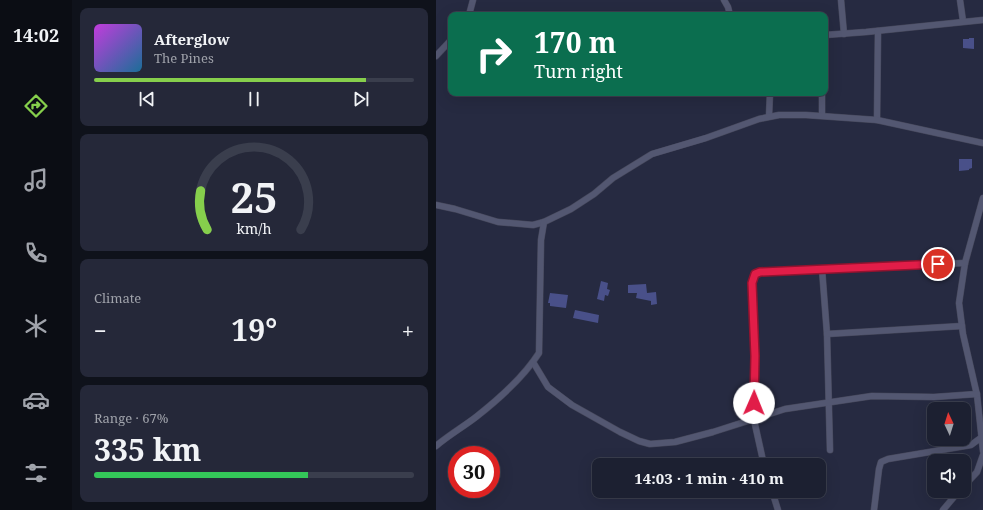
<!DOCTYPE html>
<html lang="en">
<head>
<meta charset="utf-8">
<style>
  body { margin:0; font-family:"Noto Serif",serif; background:#252839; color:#f1f3f6; height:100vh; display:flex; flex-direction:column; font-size:15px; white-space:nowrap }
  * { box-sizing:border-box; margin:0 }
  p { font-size:13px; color:#a0a3ab }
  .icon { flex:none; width:22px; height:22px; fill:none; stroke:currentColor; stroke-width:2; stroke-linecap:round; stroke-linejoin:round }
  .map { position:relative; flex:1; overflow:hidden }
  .sheet { display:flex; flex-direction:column; gap:8px; padding:8px; background:#0f121b; width:364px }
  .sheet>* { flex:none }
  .banner { position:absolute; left:12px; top:12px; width:380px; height:84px; border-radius:8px; box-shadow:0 4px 16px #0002,0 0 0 1px #3a3e4d; background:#0b6e4f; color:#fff; overflow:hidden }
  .needle { width:26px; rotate:356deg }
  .buttons { position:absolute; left:491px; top:402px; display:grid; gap:8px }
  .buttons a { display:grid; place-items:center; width:44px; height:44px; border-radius:8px; background:#1c2031; box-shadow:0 4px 16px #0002,0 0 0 1px #3a3e4d; font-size:20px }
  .speed { position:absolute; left:12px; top:446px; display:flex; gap:8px; font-size:20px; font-weight:700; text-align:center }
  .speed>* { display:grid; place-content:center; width:52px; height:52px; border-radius:50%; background:#1c2031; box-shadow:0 4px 16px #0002,0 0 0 1px #3a3e4d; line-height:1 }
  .speed .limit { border:6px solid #d22; background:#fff; color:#111 }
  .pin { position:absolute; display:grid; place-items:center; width:34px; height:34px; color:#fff; margin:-17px; border:2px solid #fff; border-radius:50%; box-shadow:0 1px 4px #0007 }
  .me { position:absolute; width:44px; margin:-22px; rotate:1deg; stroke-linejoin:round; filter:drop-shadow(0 0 3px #0008) }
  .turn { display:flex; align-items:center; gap:14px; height:84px; padding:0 20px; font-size:18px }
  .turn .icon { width:52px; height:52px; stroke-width:2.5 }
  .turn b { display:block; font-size:28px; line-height:34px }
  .big { font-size:30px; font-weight:700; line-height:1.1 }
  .sheet .card { flex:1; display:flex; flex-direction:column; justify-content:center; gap:6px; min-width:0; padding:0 14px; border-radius:8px; background:#252839 }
  .sheet .dial { align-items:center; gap:0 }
  .dial svg { height:104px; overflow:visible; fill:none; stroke:#3a3e4d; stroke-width:7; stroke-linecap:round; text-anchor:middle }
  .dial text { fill:#f1f3f6; stroke:none }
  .song { display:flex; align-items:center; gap:12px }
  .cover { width:48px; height:48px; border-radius:6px; background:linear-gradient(135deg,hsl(290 70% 55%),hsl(200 70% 35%)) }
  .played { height:4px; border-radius:2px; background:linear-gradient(90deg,#86cf4c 85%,#3a3e4d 85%) }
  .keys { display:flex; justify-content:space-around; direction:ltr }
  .heat { display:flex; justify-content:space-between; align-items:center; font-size:22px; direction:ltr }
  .charge { height:6px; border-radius:3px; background:linear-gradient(90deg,#34c759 67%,#3a3e4d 0) }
  .trip { position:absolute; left:156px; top:458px; width:234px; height:40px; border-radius:8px; background:#1c2031; box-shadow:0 4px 16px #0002,0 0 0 1px #3a3e4d; font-weight:700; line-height:40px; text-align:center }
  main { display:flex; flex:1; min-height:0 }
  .tabs { display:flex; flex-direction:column; width:72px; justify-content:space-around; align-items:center; background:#0b0d14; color:#a0a3ab }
  .tabs .icon { width:28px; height:28px }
  .tabs .active { color:#86cf4c }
  .tabs b { font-size:18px; color:#f1f3f6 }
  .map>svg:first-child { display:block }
  .building { fill:#495089 }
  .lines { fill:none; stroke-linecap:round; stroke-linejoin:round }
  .minor-casing { stroke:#45475a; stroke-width:7 }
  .minor { stroke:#535771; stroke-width:6 }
  .route-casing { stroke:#92132f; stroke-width:10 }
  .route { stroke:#e11d48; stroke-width:7 }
</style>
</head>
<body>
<main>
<nav class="tabs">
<b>14:02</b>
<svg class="icon active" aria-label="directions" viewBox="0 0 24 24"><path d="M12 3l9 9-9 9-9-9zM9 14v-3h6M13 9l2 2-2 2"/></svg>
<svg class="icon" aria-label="music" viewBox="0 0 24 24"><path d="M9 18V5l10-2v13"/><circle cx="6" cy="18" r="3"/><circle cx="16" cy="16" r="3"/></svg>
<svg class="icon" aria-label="phone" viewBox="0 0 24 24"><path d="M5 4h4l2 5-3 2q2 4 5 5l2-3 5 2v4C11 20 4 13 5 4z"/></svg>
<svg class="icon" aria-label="climate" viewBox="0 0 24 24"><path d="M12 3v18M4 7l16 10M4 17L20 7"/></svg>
<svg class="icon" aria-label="car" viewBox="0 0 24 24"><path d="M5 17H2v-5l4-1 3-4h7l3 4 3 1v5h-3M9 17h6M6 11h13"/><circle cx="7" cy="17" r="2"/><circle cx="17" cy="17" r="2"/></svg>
<svg class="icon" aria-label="filters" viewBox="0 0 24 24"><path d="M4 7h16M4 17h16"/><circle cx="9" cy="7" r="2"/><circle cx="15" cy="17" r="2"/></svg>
</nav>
<section class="sheet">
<div class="card">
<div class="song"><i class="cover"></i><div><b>Afterglow</b><p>The Pines</p></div></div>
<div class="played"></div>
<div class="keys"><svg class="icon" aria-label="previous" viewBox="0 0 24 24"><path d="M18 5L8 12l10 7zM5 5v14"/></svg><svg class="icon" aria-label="pause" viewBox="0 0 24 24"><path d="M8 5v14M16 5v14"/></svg><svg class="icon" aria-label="next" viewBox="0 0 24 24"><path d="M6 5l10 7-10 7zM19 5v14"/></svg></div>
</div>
<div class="card dial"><svg viewBox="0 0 100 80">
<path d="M14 69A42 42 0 1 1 86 69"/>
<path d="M14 69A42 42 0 0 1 9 39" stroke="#86cf4c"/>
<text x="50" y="56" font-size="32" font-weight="700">25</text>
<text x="50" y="72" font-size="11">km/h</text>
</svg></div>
<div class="card"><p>Climate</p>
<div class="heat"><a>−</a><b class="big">19°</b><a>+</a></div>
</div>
<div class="card"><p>Range · 67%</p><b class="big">335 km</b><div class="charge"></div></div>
</section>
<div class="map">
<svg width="547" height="510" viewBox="0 0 547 510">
  <rect width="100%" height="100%" fill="#262a41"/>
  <g class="building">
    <path d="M533,38H538V49L527,48V39H533Z"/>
    <path d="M523,159H536V168L533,169V170L523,171Z"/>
    <path d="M165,281L172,283L171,289L174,290L172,296L169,295L168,301L161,299Z"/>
    <path d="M210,284L211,293L220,292L221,304L215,305V301L200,298L201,293H192V285Z"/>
    <path d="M114,293L132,295L130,308L114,306V303H112Z"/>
    <path d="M139,310L163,315L162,323L137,318Z"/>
  </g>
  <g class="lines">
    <g class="minor-casing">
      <g id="minor">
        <path d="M288,0L292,7L294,15"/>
        <path d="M405,0L408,34"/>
        <path d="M524,0L527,21"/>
        <path d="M33,15L37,0"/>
        <path d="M389,35L430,32L547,20"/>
        <path d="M0,56L15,40"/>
        <path d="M386,115V93"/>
        <path d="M333,116L334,93"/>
        <path d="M441,120L442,31"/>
        <path d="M547,198L529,263L523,303L527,334L541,395L547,451"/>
        <path d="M0,205L19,209L62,222L97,225L108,222L135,209L158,194L177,178L216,154L270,138L323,119L343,115H370L441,120L547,143"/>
        <path d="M386,269L391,334L394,450"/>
        <path d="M391,334L526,326"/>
        <path d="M97,362L112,387L136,405L184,432L203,441L214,444L239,442L277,432L349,409L436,396L498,397L541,394"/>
        <path d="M0,446C13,435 27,427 40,417C63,399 87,378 103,353L105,240L108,222"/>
        <path d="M328,465L318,420L319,356L316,283L319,274L324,272L529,263"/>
        <path d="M528,486L541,472L547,455"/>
        <path d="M336,491L342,510"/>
        <path d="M438,510L443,469L445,462L452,459L535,445L546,437"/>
        <path d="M507,510L523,491"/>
      </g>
    </g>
    <use href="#minor" class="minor"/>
  </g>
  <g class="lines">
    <g class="route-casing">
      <path id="route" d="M318,403L319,356L316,283L319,274L324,272L502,264"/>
    </g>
    <use href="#route" class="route"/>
  </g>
</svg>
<div class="buttons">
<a><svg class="needle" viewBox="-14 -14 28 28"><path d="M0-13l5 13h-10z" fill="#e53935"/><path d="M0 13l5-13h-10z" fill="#a0a3ab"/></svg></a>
<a><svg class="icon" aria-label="sound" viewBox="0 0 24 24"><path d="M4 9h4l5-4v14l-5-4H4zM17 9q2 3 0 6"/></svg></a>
</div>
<div class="speed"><div class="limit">30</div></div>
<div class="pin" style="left:502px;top:264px;background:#d93025"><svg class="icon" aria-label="arrive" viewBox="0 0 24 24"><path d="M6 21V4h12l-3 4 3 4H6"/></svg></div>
<svg class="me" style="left:318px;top:403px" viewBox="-20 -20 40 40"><circle r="19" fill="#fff"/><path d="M0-13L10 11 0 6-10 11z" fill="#e11d48"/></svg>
<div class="trip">14:03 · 1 min · 410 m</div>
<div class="banner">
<div class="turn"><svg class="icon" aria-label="right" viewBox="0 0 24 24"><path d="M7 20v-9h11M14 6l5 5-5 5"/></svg><div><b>170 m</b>Turn right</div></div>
</div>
</div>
</main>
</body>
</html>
